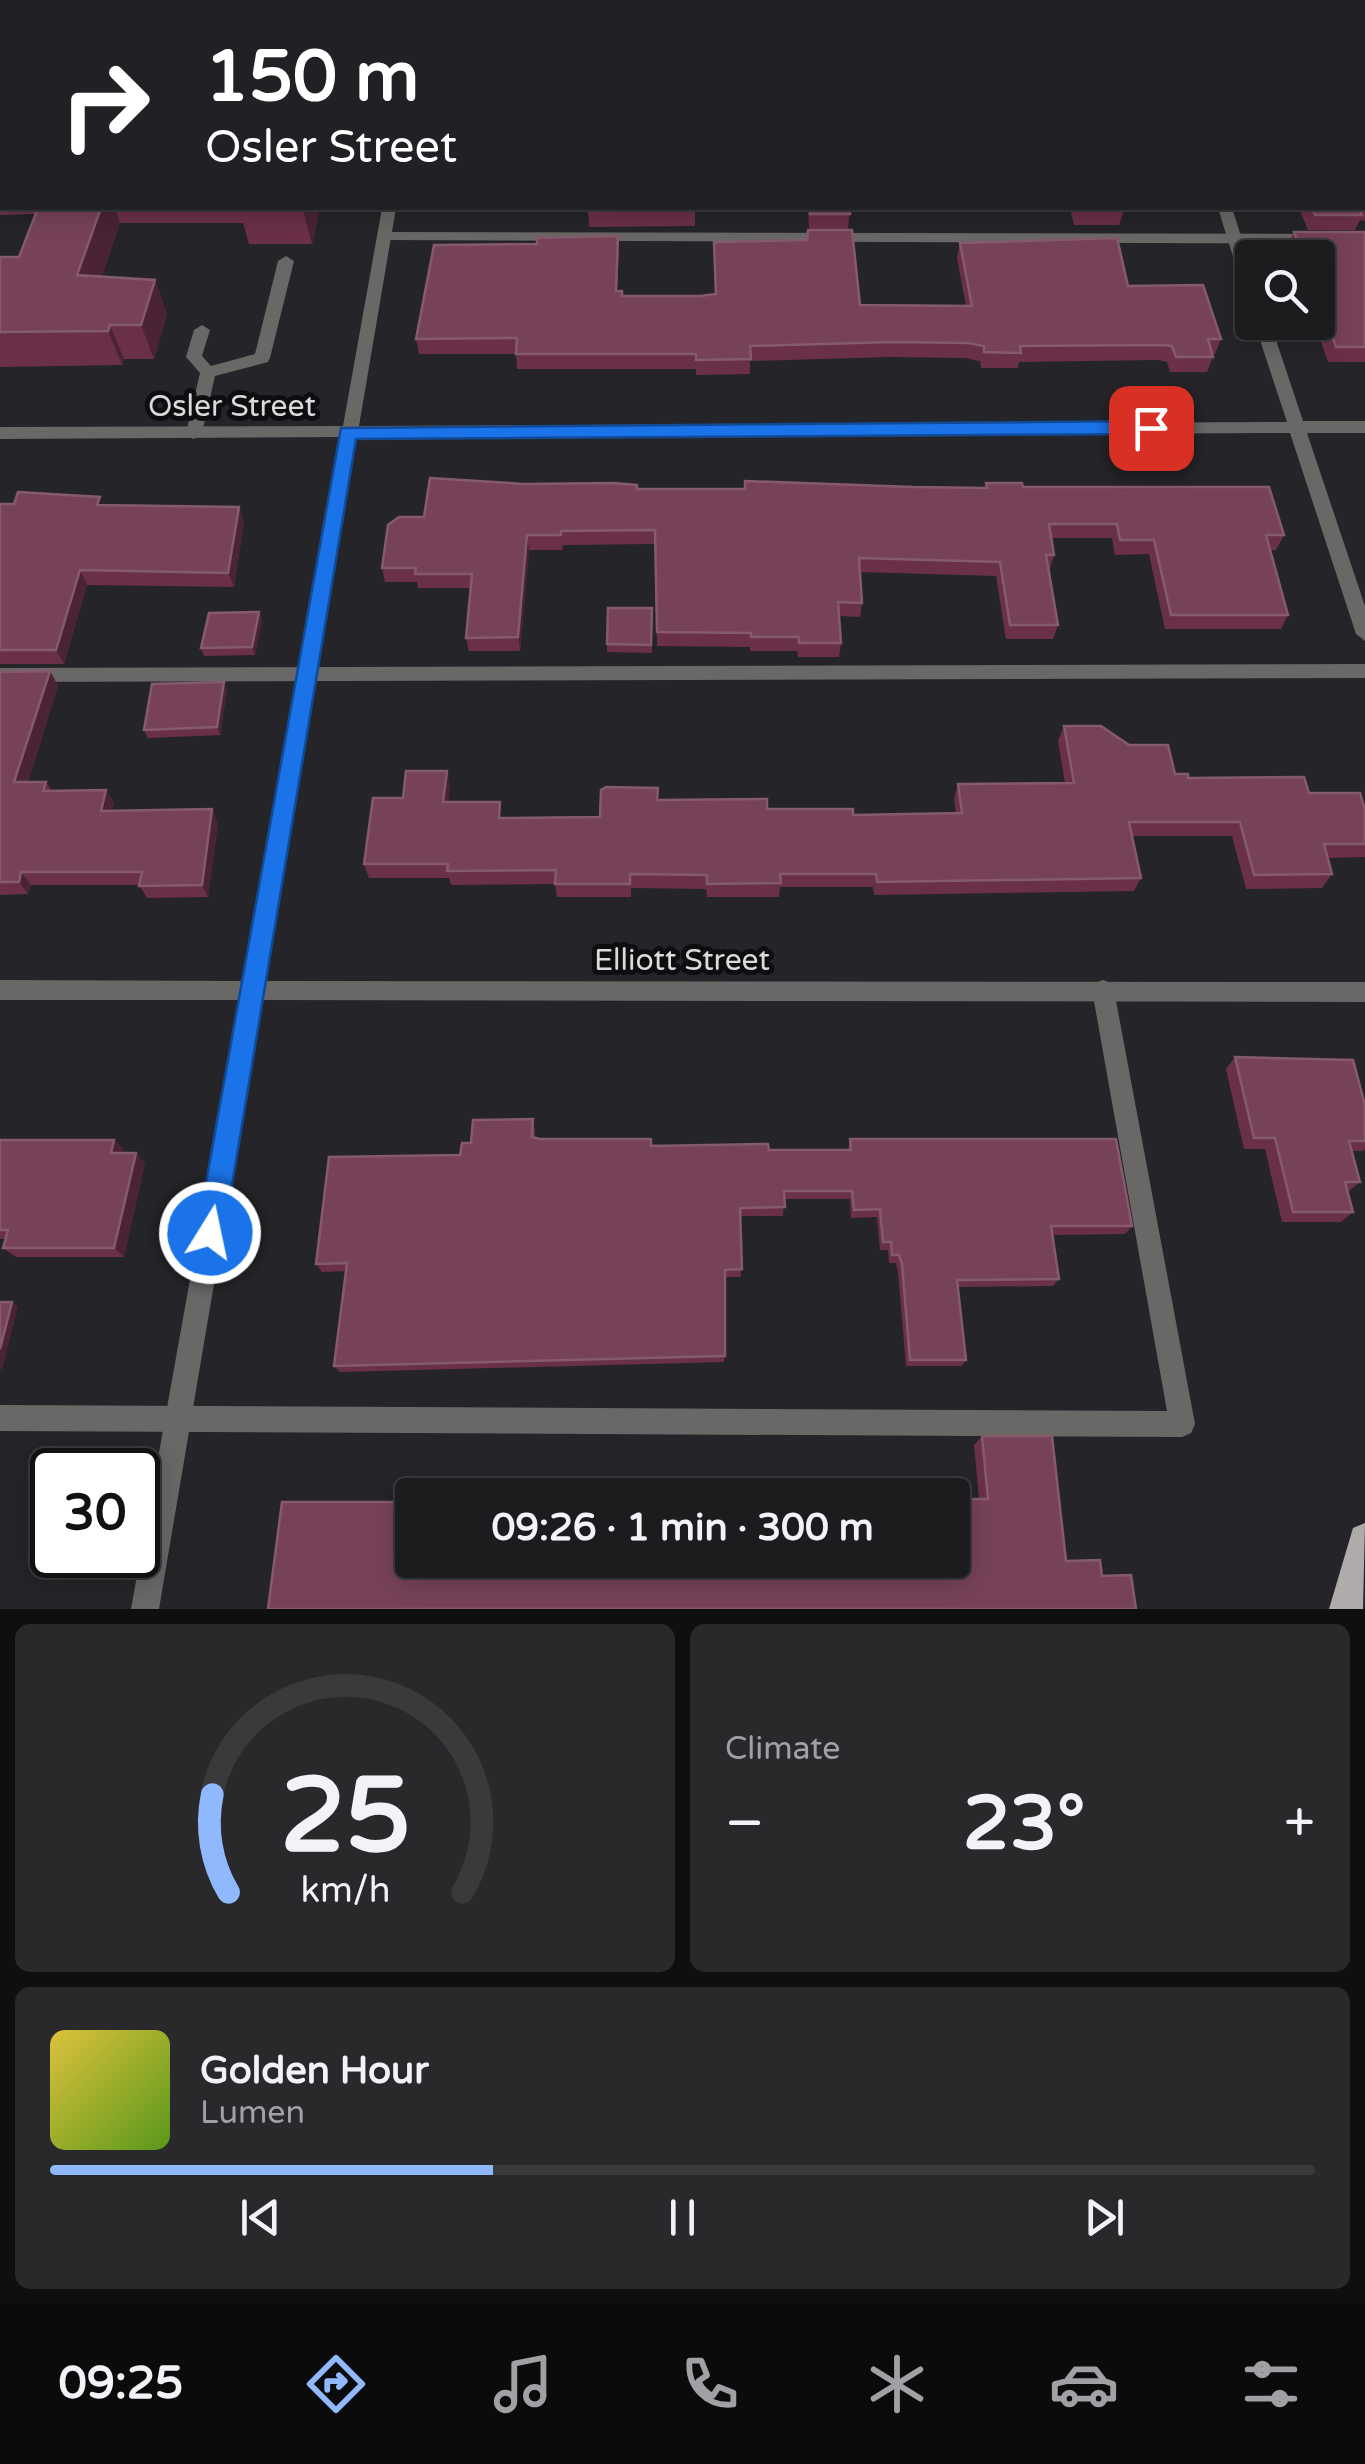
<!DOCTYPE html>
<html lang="en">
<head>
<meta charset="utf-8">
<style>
  body { margin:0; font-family:"Varela Round",sans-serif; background:#29282b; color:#f1f3f6; height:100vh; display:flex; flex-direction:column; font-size:38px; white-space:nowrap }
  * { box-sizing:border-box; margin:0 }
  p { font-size:32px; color:#a0a1a4 }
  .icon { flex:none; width:55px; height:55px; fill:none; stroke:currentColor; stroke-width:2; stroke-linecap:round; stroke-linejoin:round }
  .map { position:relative; height:1609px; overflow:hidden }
  .side { display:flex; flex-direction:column; gap:15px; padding:15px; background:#0f0f10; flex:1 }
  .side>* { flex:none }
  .banner { position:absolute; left:0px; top:0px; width:1365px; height:210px; box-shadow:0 5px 25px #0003,0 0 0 2px #3a393c; background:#202124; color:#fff; overflow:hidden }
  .fabs { position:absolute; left:1235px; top:240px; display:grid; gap:20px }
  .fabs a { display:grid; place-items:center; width:100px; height:100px; border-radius:10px; background:#1c1b1e; box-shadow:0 5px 25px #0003,0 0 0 2px #3a393c; font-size:50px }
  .speed { position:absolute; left:30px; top:1448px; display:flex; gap:20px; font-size:50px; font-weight:700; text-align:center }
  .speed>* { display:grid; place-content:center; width:130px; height:130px; border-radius:50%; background:#1c1b1e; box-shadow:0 5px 25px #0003,0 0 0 2px #3a393c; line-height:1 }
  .speed .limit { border:5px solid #111; border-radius:15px; background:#fff; color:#111 }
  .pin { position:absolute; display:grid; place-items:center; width:85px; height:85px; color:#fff; margin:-42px; border-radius:20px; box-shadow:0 5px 15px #0006 }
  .me { position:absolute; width:110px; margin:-55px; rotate:10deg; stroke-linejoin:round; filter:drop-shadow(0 0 8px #0008) }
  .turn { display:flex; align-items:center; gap:35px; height:210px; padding:0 40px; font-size:45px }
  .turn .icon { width:130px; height:130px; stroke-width:2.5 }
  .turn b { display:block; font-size:70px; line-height:85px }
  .big { font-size:75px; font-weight:700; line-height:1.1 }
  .side .widget { flex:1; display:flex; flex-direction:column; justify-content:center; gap:15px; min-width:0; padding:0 35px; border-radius:15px; background:#29282b }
  .side .dial { align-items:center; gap:0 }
  .dial svg { height:260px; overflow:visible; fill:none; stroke:#3a393c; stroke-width:7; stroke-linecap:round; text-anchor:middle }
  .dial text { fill:#f1f3f6; stroke:none }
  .song { display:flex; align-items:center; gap:30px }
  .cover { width:120px; height:120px; border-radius:15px; background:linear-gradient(135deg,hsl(50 70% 55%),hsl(90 70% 35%)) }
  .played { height:10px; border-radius:5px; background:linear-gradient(90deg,#90b8fd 35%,#3a393c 35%) }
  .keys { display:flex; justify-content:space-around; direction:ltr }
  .heat { display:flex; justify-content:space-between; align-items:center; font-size:55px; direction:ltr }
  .side .tiles { flex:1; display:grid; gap:15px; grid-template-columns:1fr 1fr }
  .widget:last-child { grid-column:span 2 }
  .trip { position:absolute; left:395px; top:1478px; width:575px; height:100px; border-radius:10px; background:#1c1b1e; box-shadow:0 5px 25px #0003,0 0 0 2px #3a393c; font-weight:700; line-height:100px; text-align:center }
  .dock { display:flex; height:160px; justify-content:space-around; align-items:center; background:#0b0b0c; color:#a0a1a4 }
  .dock .icon { width:70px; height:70px }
  .dock .active { color:#90b8fd }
  .dock b { font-size:45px; color:#f1f3f6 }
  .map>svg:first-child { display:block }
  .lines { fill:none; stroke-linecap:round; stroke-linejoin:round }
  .lane { fill:#6a6767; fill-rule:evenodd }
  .street { fill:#6a6767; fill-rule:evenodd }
  .primary { fill:#b0abab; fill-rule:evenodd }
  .wall { fill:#6a3047 }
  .shaded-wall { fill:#4a2334 }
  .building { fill:#774258; stroke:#865a6d; stroke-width:2.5 }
  .route { fill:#1a73e8; stroke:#114b97; stroke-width:2.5 }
  .labels { text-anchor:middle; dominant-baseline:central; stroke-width:10; stroke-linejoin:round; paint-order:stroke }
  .street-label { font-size:30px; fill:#dbdbde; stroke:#0e0d0f }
</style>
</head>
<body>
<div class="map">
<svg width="1365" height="1609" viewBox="0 0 1365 1609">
  <rect width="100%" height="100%" fill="#252428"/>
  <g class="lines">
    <g class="lane">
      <path d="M383,232L1365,234V244L378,240V234Z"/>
      <path d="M286,256L294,261L270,358L268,362L215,376L202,433L194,439L188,437L186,433L200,373L186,357L194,330L202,325L210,330L202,356L211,366L255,354L278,261Z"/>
      <path d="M1365,664V678L0,682V668Z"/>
      <path d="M1103,980L1111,983L1114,990L1195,1424L1191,1433L1182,1437L0,1431V1405L1167,1411L1092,990L1095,983Z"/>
    </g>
    <g class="street">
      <path d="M1151,0H1163L1164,2H1152Z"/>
      <rect x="0" y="79" width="2" height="8"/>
      <rect x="1362" y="81" width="3" height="8"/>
      <path d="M382,208H396L359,426L1287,422L1254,322H1270L1303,421H1365V433H1307L1365,606V641L1356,634L1290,433L357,437L265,981L1365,982V1002L262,1000L159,1609H131L240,1000H0V980L244,981L341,437L0,439V427L343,426Z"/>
      <path d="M1218,208H1232L1252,270V297L1244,292Z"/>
    </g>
    <path class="primary" d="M1365,1523L1363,1609H1329L1353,1528Z"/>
  </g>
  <g class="wall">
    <path d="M0,0H358L357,2H2V32H0Z"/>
    <path d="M1225,0H1365V35H1362V2H1226Z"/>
    <path d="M1365,108V221L1360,220L1355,230H1308L1299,208H1362V109Z"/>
    <path d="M0,110L2,112V208H320L312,244H249L243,223H120L102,276L155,280L167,314L154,359H124L122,365L0,367V257H19L36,214L0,215Z"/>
    <path d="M588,208H695V226L589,227Z"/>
    <path d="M808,208H850L848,229H809Z"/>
    <path d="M1070,208H1123L1124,210L1119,225H1074Z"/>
    <path d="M1294,232H1365V362H1328L1314,322H1318V258H1291L1287,247Z"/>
    <path d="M714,242L860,305L966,306L957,258L960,243L1128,286L1221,339L1215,354H1212L1213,357L1207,372H1170L1167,362L1158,360L1019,362L1018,368H981L980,361L965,358L890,357L750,361V374L696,375V369H517L516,354H419L416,339L619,251L617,291L622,296H700L715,294Z"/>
    <path d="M986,483L1023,487L1284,535L1276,550H1270L1288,615L1281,629H1165L1149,554L1115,555L1112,538H1051L1054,555L1050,569H1048L1058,625L1053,639H1006L996,576L860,572L862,603L860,617L839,616L841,643L839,657H798L797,651H750V647L657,646L655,544L563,545L562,550H529L520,651H469L466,638L471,588H418L417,582H385L382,568L424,517L524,484L637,489H745L985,488Z"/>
    <path d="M0,504L103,505L244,522L234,587L87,585L64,664H0Z"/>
    <path d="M652,608V653L607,652V644Z"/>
    <path d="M259,612L262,620L255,655L204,656L201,648Z"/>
    <path d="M50,671L58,686L28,782H46L52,791L106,790L114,803L112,811L218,822L208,897L147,898L139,885H31L28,894L0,895V672Z"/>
    <path d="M227,690L220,735L148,738L144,730Z"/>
    <path d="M1064,726L1175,774L1188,778L1309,793L1365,810V857L1327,858L1332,874L1322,888L1246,889L1232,836H1132L1141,878L1134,891L874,895L873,887H780L779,897H707L706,889L631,888V897H557L555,884L451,885L449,878H369L364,864L403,798L450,785L448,802L502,818L600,817L657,800L853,815L956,813L954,798L958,784L1065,783L1058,741Z"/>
    <path d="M1235,1057L1365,1105V1149L1363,1151H1352L1360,1182L1348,1192L1353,1212L1341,1222H1282L1265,1149H1244L1226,1069Z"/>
    <path d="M535,1128V1138L540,1139L769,1150H848L850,1139L1132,1226L1125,1234L1053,1235L1059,1279L1053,1286L958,1287L966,1360L962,1366H906L898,1272L896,1263H889L888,1250H880L877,1217L851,1218L850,1199H784L783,1216H740L741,1277H725L724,1362L340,1372L334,1366L346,1271L322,1272L316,1264L460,1155L471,1143Z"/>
    <path d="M0,1140H114L124,1150L123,1153L145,1163L124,1257H16L3,1248L6,1239H0Z"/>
    <path d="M982,1436H1052L1066,1561L1100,1560L1102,1576L1131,1575L1136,1609H268L282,1502H412V1560H952V1499H979L974,1445Z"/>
  </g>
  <g class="shaded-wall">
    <path d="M101,208H115L120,223L91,309L77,275Z"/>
    <path d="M304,208H320L312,244L303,210Z"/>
    <path d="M155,280L167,314L154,359L141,325Z"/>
    <path d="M110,325L124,359L122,365L108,331Z"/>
    <path d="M239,507L244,522L234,587L228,573Z"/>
    <path d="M527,535L529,550L520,651L518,637Z"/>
    <path d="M80,570L87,585L64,664L56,650Z"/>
    <path d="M259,612L262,620L255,655L252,647Z"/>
    <path d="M50,671L58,686L24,795L14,782Z"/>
    <path d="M224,682L227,690L220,735L217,727Z"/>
    <path d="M447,771L450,785L447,816L443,802Z"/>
    <path d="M106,790L114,803L109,824L101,811Z"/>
    <path d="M212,809L218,822L208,897L202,885Z"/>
    <path d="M21,872L31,885L28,894L19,882Z"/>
    <path d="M114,1140L124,1150L121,1163L111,1153Z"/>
    <path d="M136,1153L145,1163L124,1257L114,1248Z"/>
    <path d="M12,1302L18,1306L2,1370L0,1369V1349Z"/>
  </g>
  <g class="building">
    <path d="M0,0H346L345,2L2,3H0Z"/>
    <path d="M479,0H550V2H478Z"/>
    <path d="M595,0H1121L1122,2H595Z"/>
    <path d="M1235,0H1365V19H1362V2H1236Z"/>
    <path d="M1365,108V205L1362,204V109Z"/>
    <path d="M0,110L2,112V180H0Z"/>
    <path d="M38,208H101L77,275L155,280L141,325H110L108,331L0,332V257H19Z"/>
    <path d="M240,208H304L303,210H239Z"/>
    <path d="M588,208H695L696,210L588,211Z"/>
    <rect x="810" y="208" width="40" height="6"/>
    <path d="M1077,208H1123L1124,210H1078Z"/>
    <path d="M1312,208H1359L1362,215H1315Z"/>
    <path d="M808,230H852L860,305L972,306L960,243L1117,238L1128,286L1203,285L1221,339H1208L1213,357H1176L1172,346L1163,345L1020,346L1021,353L984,352V346L968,343L892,342L750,346L751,359L696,360V354H516L517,338L416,339L434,245L537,244V238L618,236L616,291H622V296H700L716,294L714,242L807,240Z"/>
    <path d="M1294,232H1365V347H1336L1318,297V258H1303Z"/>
    <path d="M430,478L524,484L613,483L637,485V489H745V481L913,487L987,488L986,483H1022L1023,487H1269L1284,535H1266L1288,615H1171L1154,540H1120L1117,524H1049L1054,555H1046L1058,625H1010L1000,562L859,558L862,603L838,602L841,643H799V637H751V633L657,632L655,530L561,531V535H527L518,637L466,638L472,574H415L416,568H382L388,525L399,517H424Z"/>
    <path d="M18,492L100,497L97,505L239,507L228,573L80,570L56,650H0V504H14Z"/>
    <path d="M608,608H652L651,645L607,644Z"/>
    <path d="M259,612L252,647L201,648L209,613Z"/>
    <path d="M50,671L14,782H46L43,791L106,790L101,811L212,809L202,885L139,886L142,872H21L19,882H0V672Z"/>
    <path d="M224,682L217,727L144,730L152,684Z"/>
    <path d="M1064,726H1101L1129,745H1168L1175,774H1188V778L1304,777L1309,793H1360L1365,810V844H1324L1332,874L1254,875L1240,822H1129L1141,878L877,882L876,874H780L781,883L707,884V875L630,874V884H555L556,870L447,871L448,864H364L373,798H403L406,771H447L443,802H500L499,818L600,817L601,790L606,787L658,788L657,800L767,799V809H853V815L962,813L958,784L1074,783Z"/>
    <path d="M1235,1057L1353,1060L1365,1105V1141H1349L1360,1182H1345L1353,1212H1293L1275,1138H1254Z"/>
    <path d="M533,1119L532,1137L540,1139H651V1146L768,1144L769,1150H851L850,1139H1116L1132,1226H1051L1059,1279L957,1280L966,1360H910L902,1264L899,1255H892L891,1242H883L880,1209L854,1210L852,1191H784L785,1207L740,1208L742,1269L725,1270V1356L334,1366L347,1263L316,1264L329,1157L460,1155L462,1143H471L473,1120Z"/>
    <path d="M0,1140H114L111,1153H136L114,1248H3L8,1230H0Z"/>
    <path d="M0,1302H12L0,1349Z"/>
    <path d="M982,1436H1052L1066,1561L1100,1560L1102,1576L1131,1575L1136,1609H268L282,1502H412V1560H952V1499H988Z"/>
  </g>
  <path class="route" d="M1151,421L1160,428L1151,434L356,439L224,1233L220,1242L210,1246L201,1242L197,1233L341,428Z"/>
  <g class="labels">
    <g class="street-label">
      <text x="232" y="406">Osler Street</text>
      <text x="682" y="960">Elliott Street</text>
    </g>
  </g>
</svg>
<div class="fabs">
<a><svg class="icon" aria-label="search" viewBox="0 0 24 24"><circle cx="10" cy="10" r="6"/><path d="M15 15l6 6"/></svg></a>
</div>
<div class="speed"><div class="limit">30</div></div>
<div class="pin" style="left:1151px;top:428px;background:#d93025"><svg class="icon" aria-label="arrive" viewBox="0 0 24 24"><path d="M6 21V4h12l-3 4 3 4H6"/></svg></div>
<svg class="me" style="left:210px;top:1233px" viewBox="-20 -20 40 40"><circle r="17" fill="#1a73e8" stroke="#fff" stroke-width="3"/><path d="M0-11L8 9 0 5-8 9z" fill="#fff"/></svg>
<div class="trip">09:26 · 1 min · 300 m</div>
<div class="banner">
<div class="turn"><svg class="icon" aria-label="right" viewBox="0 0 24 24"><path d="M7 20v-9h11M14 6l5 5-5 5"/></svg><div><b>150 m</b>Osler Street</div></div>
</div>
</div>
<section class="side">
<div class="tiles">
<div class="widget dial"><svg viewBox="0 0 100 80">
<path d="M14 69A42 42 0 1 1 86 69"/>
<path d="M14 69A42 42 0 0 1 9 39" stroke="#90b8fd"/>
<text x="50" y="56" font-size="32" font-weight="700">25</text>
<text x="50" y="72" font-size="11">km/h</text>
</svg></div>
<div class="widget"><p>Climate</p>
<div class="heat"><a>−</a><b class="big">23°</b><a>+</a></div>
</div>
<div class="widget">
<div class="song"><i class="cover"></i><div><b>Golden Hour</b><p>Lumen</p></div></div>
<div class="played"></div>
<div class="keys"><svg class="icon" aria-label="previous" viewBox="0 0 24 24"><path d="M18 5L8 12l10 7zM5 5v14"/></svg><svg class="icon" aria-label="pause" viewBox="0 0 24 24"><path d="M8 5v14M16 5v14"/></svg><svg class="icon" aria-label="next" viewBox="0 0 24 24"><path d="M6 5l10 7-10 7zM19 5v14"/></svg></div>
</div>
</div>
</section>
<nav class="dock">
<b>09:25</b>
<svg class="icon active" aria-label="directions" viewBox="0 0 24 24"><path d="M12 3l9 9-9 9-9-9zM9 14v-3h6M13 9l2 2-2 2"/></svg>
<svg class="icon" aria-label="music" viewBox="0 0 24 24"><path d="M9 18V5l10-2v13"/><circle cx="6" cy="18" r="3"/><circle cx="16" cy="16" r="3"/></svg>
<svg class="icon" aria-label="phone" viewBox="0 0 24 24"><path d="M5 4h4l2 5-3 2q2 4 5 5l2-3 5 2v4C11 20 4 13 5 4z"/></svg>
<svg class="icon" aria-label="climate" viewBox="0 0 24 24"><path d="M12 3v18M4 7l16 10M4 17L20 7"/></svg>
<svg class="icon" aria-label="car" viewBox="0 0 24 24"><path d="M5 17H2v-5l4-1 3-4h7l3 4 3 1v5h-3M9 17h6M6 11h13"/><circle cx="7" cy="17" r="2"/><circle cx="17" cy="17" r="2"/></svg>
<svg class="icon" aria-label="filters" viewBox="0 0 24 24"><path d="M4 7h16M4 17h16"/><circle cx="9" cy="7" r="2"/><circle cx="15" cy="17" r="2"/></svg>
</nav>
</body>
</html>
